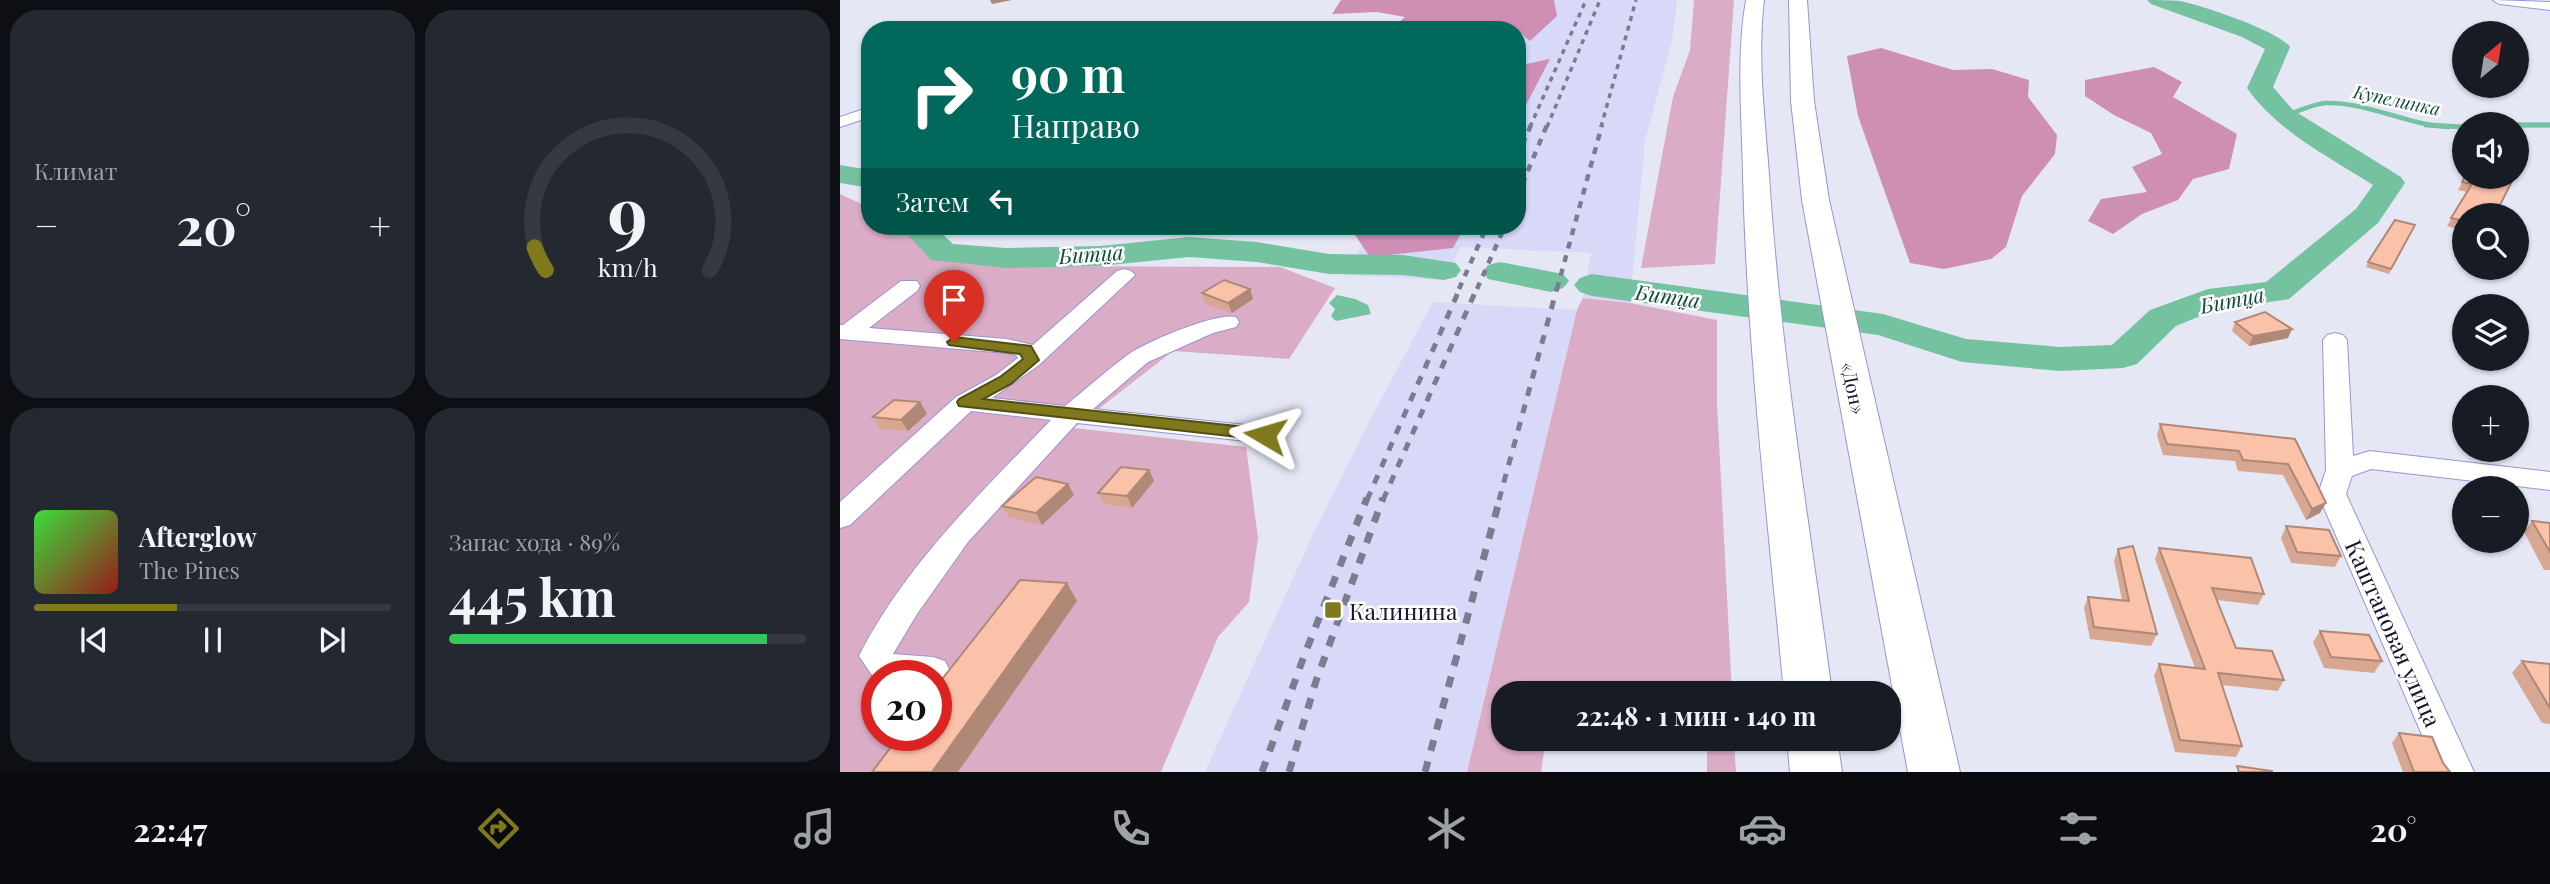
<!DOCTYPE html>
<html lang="ru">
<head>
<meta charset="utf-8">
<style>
  body { margin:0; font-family:"Playfair Display",serif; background:#242831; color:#f1f3f6; height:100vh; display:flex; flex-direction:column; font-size:26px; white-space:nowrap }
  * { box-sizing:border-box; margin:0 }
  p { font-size:23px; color:#9ea1a6 }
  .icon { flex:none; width:38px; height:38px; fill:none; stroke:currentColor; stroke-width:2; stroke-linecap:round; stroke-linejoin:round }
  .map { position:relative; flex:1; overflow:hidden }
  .drawer { display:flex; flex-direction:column; gap:10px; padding:10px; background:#0d0f14; width:840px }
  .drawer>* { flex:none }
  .hud { position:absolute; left:21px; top:21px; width:665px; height:214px; border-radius:28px; box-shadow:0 2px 5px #0004; background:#00695c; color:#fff; overflow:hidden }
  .needle { width:46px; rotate:30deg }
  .tools { position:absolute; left:1612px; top:21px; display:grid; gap:14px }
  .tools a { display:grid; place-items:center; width:77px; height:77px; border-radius:50%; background:#171b24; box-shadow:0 2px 5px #0004; font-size:35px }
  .speed { position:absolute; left:21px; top:660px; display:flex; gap:14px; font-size:35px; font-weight:700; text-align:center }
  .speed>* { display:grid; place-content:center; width:91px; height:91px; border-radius:50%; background:#171b24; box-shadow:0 2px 5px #0004; line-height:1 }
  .speed .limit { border:10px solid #d22; background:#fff; color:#111 }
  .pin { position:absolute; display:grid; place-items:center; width:60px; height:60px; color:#fff; margin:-72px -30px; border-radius:50% 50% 50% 0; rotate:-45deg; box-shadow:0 0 7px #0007 }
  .pin .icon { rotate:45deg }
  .me { position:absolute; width:77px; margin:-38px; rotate:277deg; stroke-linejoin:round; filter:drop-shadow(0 0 5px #0008) }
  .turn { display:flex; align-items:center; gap:24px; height:147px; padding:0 35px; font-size:32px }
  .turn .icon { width:91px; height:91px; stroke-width:2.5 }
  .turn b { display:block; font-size:49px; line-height:60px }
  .then { display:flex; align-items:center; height:66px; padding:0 35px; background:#0003; gap:14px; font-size:26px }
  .big { font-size:52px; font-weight:700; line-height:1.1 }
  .drawer .card { flex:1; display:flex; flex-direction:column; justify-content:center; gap:10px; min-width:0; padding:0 24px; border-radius:28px; background:#242831 }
  .drawer .dial { align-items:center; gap:0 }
  .dial svg { height:182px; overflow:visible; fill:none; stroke:#363941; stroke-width:7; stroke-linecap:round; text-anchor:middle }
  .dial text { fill:#f1f3f6; stroke:none }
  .song { display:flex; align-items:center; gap:21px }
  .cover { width:84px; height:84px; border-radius:10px; background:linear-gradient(135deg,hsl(120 70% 55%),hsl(0 70% 35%)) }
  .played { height:7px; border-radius:4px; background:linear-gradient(90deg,#80781d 40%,#363941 40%) }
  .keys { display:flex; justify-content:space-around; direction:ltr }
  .heat { display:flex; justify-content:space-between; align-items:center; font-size:38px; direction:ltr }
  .charge { height:10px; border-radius:5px; background:linear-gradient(90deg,#34c759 89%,#363941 0) }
  .drawer .tiles { flex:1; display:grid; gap:10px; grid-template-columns:repeat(2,1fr) }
  .trip { position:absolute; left:651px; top:681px; width:410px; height:70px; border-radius:28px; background:#171b24; box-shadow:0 2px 5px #0004; font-weight:700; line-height:70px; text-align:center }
  .dock { display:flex; height:112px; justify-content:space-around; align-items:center; background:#090b0e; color:#9ea1a6 }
  .dock .icon { width:49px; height:49px }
  .dock .selected { color:#80781d }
  .dock b { font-size:32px; color:#f1f3f6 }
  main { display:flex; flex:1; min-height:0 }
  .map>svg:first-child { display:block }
  .built { fill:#d8d9f8 }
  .green { fill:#daacc5; fill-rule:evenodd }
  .forest { fill:#cf8eb3 }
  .water { fill:#75c2a0 }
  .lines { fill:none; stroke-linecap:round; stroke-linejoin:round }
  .stream-far1 { stroke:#75c2a0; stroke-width:4.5 }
  .stream { stroke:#75c2a0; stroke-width:5 }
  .river { fill:#75c2a0; fill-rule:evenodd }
  .minor-casing { stroke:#9695d6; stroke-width:2 }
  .highway-casing { stroke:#9695d6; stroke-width:2 }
  .minor { fill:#fff; fill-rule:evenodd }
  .highway { fill:#fff; fill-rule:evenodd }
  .rail-far3 { stroke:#7c7b8f; stroke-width:3.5; stroke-dasharray:5 5; stroke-linecap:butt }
  .rail-far2 { stroke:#7c7b8f; stroke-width:4.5; stroke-dasharray:7 7; stroke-linecap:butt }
  .rail-far1 { stroke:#7c7b8f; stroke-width:5; stroke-dasharray:9 9; stroke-linecap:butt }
  .rail { stroke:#7c7b8f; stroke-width:7; stroke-dasharray:11 11; stroke-linecap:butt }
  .wall { fill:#d8a792 }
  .shaded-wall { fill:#b08877 }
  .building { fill:#fbc2aa; stroke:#b08877; stroke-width:2 }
  .route { fill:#80781d; stroke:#534e13; stroke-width:2 }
  .poi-dot { fill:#80781d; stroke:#fff; stroke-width:2.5 }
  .labels { text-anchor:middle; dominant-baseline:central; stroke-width:5; stroke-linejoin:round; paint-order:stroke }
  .far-water-label { font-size:18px; font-style:italic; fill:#0d4c36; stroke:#fff }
  .street-label { font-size:19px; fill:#191730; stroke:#fff }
  .water-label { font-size:21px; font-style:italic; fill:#0d4c36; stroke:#fff }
  .near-poi-label { font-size:23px; fill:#191730; stroke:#fff; text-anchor:start }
  .near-street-label { font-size:23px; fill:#191730; stroke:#fff }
</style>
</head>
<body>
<main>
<section class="drawer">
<div class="tiles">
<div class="card"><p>Климат</p>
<div class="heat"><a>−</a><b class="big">20°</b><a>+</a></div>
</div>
<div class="card dial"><svg viewBox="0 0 100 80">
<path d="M14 69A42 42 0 1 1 86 69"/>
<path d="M14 69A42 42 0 0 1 9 59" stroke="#80781d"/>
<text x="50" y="56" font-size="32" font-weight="700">9</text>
<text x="50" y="72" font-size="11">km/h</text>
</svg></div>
<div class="card">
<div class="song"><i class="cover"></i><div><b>Afterglow</b><p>The Pines</p></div></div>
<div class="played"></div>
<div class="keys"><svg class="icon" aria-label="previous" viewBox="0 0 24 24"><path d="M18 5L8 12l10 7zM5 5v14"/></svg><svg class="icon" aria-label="pause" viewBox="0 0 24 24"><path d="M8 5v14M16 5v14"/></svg><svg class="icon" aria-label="next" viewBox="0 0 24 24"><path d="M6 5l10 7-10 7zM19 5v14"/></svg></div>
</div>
<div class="card"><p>Запас хода · 89%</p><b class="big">445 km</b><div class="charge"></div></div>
</div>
</section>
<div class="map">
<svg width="1710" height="772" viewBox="0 0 1710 772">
  <rect width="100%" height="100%" fill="#e6e7f5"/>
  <g class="built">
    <path d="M683,0H837L832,41L805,141L790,303L743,298L751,253L621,247L604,280L503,275L535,226H677V30Z"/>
    <path d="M593,302L737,310L627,772H365L476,528L538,405Z"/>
  </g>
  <g class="green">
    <path d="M854,0H894L875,264L801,268L833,97L850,50Z"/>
    <path d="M0,194L30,208V226H70L160,266L440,267L495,288L449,359L333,351L234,428L406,447L418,538L409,602L378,637L321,772H0ZM37,676H96V735H37Z"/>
    <path d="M743,298L790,303L877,320V403L892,693H663V738L706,739L701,772H627L737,310Z"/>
    <path d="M867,739H894L896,772H867Z"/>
  </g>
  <g class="forest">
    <path d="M501,0H714L717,16L690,41L677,30H550L565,17L537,12L492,14Z"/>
    <path d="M1041,48L1113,70L1152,69L1189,80L1188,97L1217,135L1215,154L1182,196L1166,247L1151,259L1104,269L1070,263L1018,116L1007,56Z"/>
    <path d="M710,59L677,122V66Z"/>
    <path d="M1314,67L1342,82L1333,97L1397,134L1389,169L1353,179L1338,200L1302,214L1273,234L1248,221L1261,199L1307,192L1292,167L1322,154L1311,133L1274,115L1245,96V80Z"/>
    <path d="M509,226H625L613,248L530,257Z"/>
  </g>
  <path class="water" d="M497,295L515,299L528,305L531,314L496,321L491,316L495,309L489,303Z"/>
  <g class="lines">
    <g class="stream-far1">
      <path d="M1444,116C1457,112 1472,104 1486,103C1528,102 1567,125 1609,127"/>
      <path d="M1676,125H1710"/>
    </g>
    <g class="stream">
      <path d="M1586,125L1624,127"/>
      <path d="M1676,125H1710"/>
    </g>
    <g class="river">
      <path d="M1307,0C1318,0 1330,0 1340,1C1361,5 1439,31 1450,47L1433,87L1453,110L1561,177L1565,183L1538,223L1449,299L1375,310L1336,326L1297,364L1283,368L1220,371L1122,362L1038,335L752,296L740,292L734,285L740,278L752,274L1043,314L1126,339L1220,347L1272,345L1310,310L1368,289L1426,282L1516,209L1533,185C1489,157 1438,132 1407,88L1425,49L1402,37L1311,4Z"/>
      <path d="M0,165L30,170V188L0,183Z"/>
      <path d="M60,226H94L113,244L166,248L260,246L349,237L417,242L489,254L563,255L616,263L621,270L616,277L604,280L563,275L489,274L417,262L349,257L260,266L166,268L91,260Z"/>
      <path d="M660,262L723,274L729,281L723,288L711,292L648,279L643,272L648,265Z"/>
    </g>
    <g class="minor-casing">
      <g id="minor">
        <path d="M1653,0L1710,2V10L1659,4Z"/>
        <path d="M30,107V117L0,127V117Z"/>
        <path d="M284,269L291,271L295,275L291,279L199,365L152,398L225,406C246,389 267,370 289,354C306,342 376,312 396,317L399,322L396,327L373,333L308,362L253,409L425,427L434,429L438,435L434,441L425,443L237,423L128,542L77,614L53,654L93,657L105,661L110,671L105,681L96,684V676L34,678L19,656C65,565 141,493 211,420L131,411L10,525L0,528V502L116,397L156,375L178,358L176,355L167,353L0,339V325H3L61,281H77L80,286L77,291L29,328L167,339L193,345L277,271Z"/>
        <path d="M1495,333L1503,335L1507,340L1513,456L1530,451L1710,472V490L1531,469L1512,476L1506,494L1634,772H1598L1478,494L1486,470L1483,340L1487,335Z"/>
      </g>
    </g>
    <g class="highway-casing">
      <g id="highway">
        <path d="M906,0H924C917,58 925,118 929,175C940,349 969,521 992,693H944C928,521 907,348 903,175C902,117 896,57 906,0Z"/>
        <path d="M949,0H967L974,101L989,200L1120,772H1068L962,200L951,101Z"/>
        <path d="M947,738H997L1002,772H950Z"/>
      </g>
    </g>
    <use href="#minor" class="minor"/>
    <use href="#highway" class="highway"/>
    <g class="rail-far3">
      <path d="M690,127L746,0"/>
      <path d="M707,127L760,0"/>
      <path d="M761,127L796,0"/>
    </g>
    <g class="rail-far2">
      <path d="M677,157L691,125"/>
      <path d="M677,197L707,125"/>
      <path d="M619,289L647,226"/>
      <path d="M637,289L665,226"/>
      <path d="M717,289L762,125"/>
    </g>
    <g class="rail-far1">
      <path d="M527,500L620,288"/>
      <path d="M543,500L637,288"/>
      <path d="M659,500L717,288"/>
    </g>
    <g class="rail">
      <path d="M422,772L464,656L527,498"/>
      <path d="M449,772L476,681L543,498"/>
      <path d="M585,772L660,498"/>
    </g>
  </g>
  <g class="wall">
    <path d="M1625,177H1674L1624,215V231L1607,226L1627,192L1618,190Z"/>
    <path d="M1575,225L1549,274L1526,267L1528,262Z"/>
    <path d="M362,293L413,299L392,313L366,304Z"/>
    <path d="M1395,322L1452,329L1448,338L1409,346L1392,331Z"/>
    <path d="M80,402L87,414L68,431L40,429L33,417Z"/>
    <path d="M1320,424L1455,439L1480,513L1466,520L1443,475L1398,471L1395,461L1323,455L1317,435Z"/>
    <path d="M309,470L314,481L292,508L264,504L258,493Z"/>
    <path d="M228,484L234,495L202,525L169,517L162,506Z"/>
    <path d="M1692,521L1710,523V570H1704L1684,532Z"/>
    <path d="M1446,526L1501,556L1495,567L1451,563L1441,538Z"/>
    <path d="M1319,548L1424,594L1418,605L1377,600L1396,648L1444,680L1438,691L1382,685L1402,746L1396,757L1335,752L1314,676L1319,664L1355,668L1315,559Z"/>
    <path d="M1278,549L1317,634L1311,646L1250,639L1244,608L1248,597L1282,600L1274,561Z"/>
    <path d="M1480,631L1542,661L1534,673L1484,668L1473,642Z"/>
    <path d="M1682,661L1710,664V724L1702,723L1672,673Z"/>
    <path d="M1559,733L1603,763L1610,772H1563L1552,743Z"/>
  </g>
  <g class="shaded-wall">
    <path d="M150,0H172L152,4Z"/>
    <path d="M410,289L413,299L392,313L388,303Z"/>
    <path d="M1452,329L1448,338L1409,346L1413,336Z"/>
    <path d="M80,402L87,414L68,431L61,420Z"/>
    <path d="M309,470L314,481L292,508L287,496Z"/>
    <path d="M228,484L234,495L202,525L196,513Z"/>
    <path d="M1486,503L1480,513L1466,520L1472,509Z"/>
    <path d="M227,583L237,601L118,772H92Z"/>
  </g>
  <g class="building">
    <path d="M1625,177H1674L1655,215H1624V221L1611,218L1632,184L1622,182Z"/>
    <path d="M1555,220L1575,225L1551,269L1528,262Z"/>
    <path d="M384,280L410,289L388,303L362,293Z"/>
    <path d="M1425,312L1452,329L1413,336L1395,322Z"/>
    <path d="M54,400L80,402L61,420L33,417Z"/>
    <path d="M1320,424L1455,439L1486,503L1472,509L1448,464L1403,460L1399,451L1327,444Z"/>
    <path d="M281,467L309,470L287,496L258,493Z"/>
    <path d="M196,477L228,484L196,513L162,506Z"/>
    <path d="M1692,521L1710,523V552Z"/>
    <path d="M1446,526L1489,530L1501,556L1457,552Z"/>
    <path d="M1293,546L1317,634L1254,627L1248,597L1289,601L1278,549Z"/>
    <path d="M1319,548L1411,558L1424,594L1372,588L1396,648L1432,651L1444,680L1378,673L1402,746L1340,740L1319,664L1365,669Z"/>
    <path d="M180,580L227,583L92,772H32L60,735H96V683H99Z"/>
    <path d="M1480,631L1529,635L1542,661L1491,657Z"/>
    <path d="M1682,661L1710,664V708Z"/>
    <path d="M1559,733L1592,737L1603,763L1610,772H1574Z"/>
    <path d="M1397,766L1432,771V772H1399Z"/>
  </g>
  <path class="route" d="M114,337L191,346L199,360L171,384L143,399L425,429L433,435L425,440L119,406L117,402L119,399L160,377L183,359L180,354L109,345L107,342Z"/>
  <rect class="poi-dot" x="484" y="601" width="18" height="18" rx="3.5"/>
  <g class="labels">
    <g class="far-water-label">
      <text transform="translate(1557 100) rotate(12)">Купелинка</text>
    </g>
    <g class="street-label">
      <text transform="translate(1014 388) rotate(78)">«Дон»</text>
    </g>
    <g class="water-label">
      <text transform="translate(251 253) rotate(-4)">Битца</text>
      <text transform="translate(828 295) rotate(8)">Битца</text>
      <text transform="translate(1392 299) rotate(-11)">Битца</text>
    </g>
    <g class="near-poi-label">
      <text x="509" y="610">Калинина</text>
    </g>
    <g class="near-street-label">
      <text transform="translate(1554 633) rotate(66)">Каштановая улица</text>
    </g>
  </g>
</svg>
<div class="tools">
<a><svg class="needle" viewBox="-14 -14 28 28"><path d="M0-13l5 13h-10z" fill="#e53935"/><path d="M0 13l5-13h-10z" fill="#9ea1a6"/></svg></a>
<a><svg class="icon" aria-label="sound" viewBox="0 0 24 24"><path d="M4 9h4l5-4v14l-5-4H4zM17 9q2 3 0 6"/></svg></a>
<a><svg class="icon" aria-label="search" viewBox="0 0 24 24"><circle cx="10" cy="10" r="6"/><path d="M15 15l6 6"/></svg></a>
<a><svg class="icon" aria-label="layers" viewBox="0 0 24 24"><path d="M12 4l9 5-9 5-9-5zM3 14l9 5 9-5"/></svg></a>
<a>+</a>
<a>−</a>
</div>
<div class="speed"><div class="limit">20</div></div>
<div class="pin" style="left:114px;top:342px;background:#d93025"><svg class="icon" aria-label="arrive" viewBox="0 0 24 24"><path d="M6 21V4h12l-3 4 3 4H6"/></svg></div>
<svg class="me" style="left:425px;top:435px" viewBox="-20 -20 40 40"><path d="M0-17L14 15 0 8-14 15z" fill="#80781d" stroke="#fff" stroke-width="4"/></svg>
<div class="trip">22:48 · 1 мин · 140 m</div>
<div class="hud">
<div class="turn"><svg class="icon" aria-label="right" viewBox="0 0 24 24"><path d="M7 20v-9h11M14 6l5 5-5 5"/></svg><div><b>90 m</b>Направо</div></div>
<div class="then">Затем<svg class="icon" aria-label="left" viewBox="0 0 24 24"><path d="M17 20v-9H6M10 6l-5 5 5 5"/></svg></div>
</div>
</div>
</main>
<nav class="dock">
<b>22:47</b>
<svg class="icon selected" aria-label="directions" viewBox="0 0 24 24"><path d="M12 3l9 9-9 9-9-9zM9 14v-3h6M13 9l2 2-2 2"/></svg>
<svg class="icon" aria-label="music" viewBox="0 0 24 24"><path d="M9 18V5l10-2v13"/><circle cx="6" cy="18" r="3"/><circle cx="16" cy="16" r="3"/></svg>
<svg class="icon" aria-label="phone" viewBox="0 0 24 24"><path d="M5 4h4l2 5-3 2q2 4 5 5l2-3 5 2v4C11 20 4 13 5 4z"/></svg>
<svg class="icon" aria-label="climate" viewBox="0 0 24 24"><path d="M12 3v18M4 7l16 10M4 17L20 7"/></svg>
<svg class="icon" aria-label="car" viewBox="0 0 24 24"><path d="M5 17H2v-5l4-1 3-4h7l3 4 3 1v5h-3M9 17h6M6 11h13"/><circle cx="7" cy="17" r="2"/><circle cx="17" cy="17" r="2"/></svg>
<svg class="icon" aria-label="filters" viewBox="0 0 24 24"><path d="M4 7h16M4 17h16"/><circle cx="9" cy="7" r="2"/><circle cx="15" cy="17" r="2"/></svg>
<b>20°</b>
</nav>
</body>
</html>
